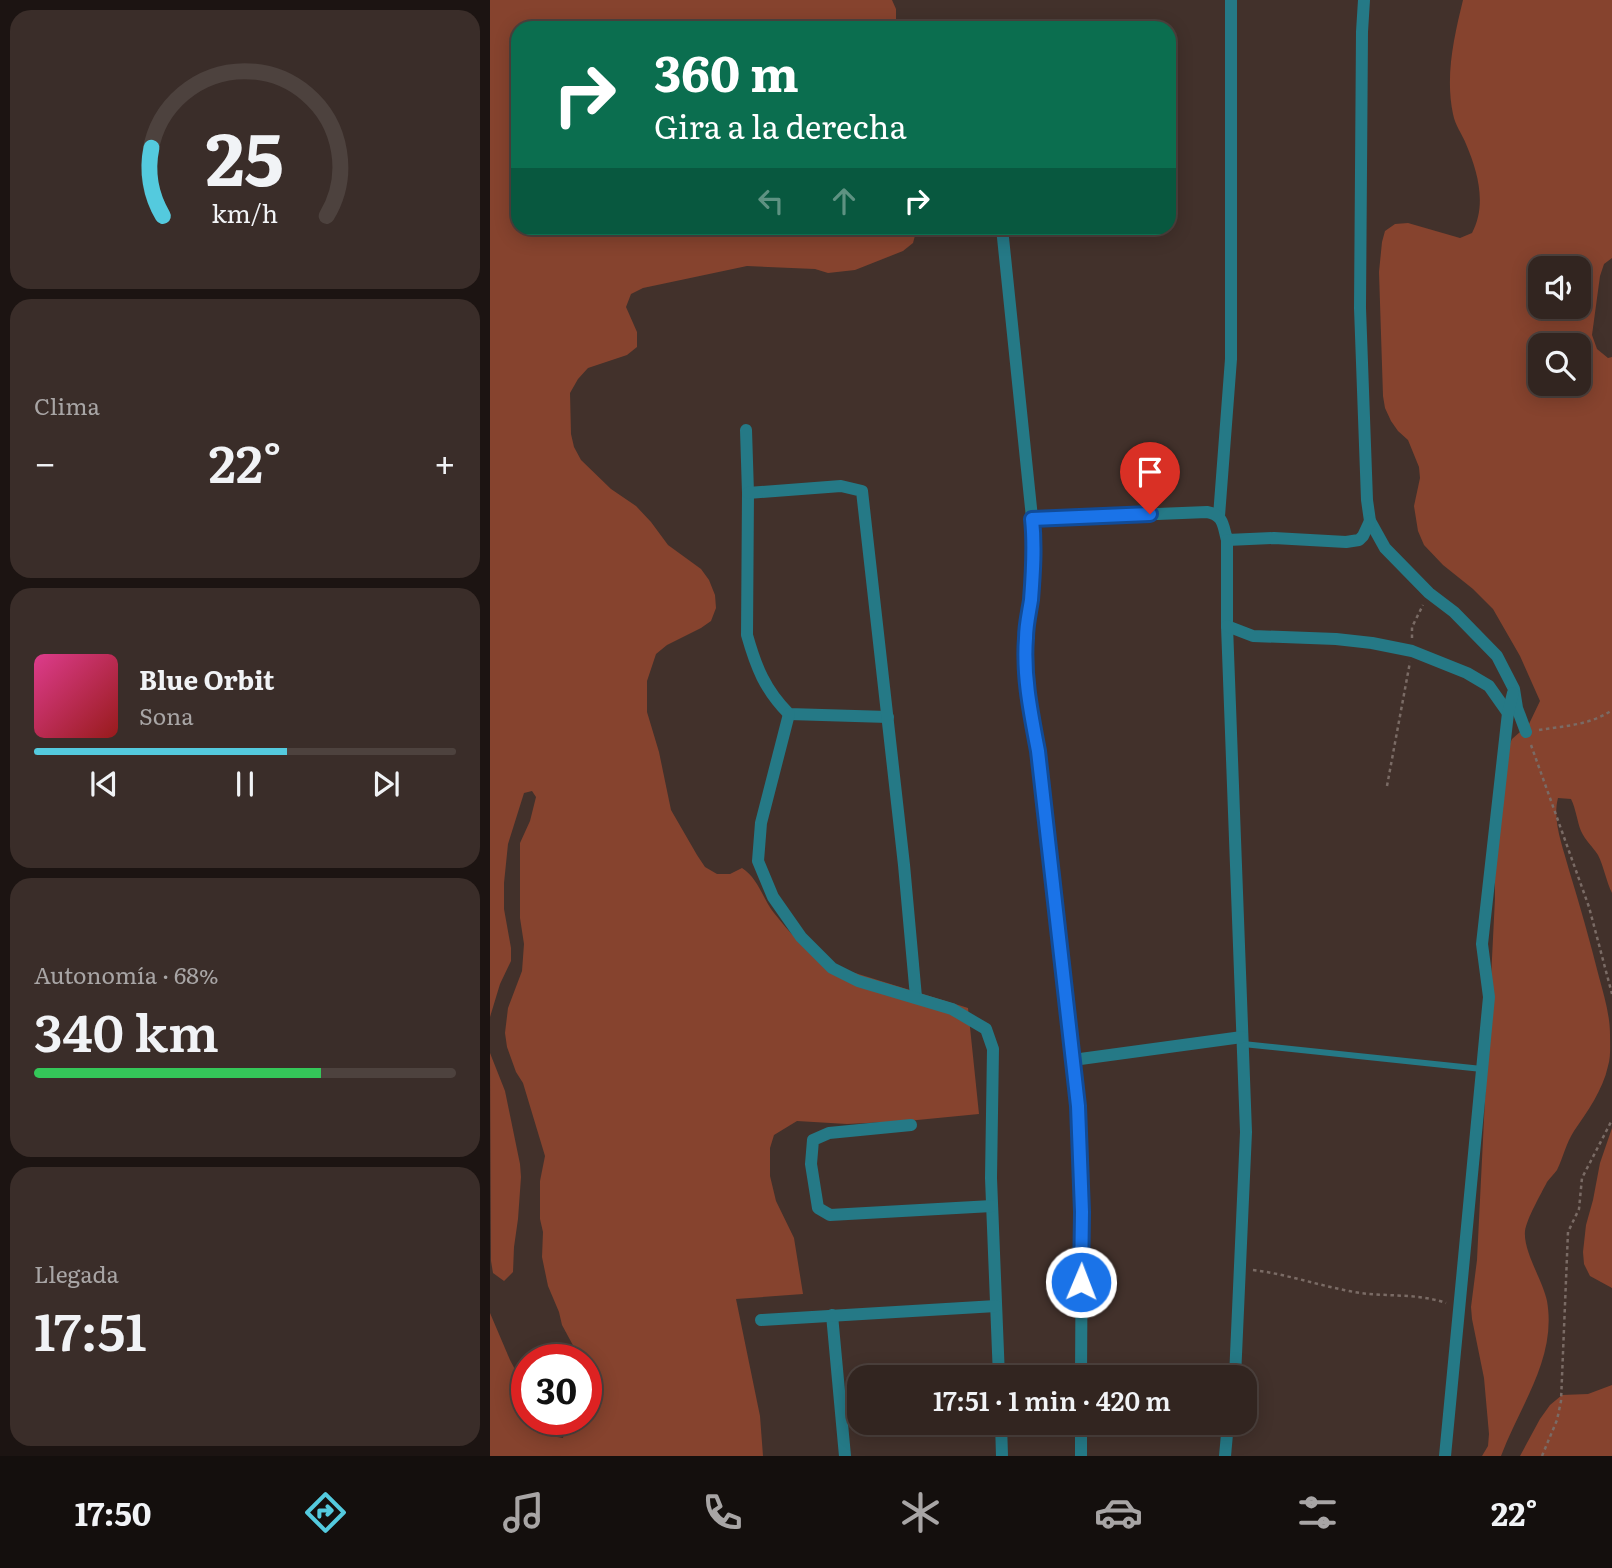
<!DOCTYPE html>
<html lang="es">
<head>
<meta charset="utf-8">
<style>
  body { margin:0; font-family:Literata,serif; background:#3a2d29; color:#f1f3f6; height:100vh; display:flex; flex-direction:column; font-size:26px; white-space:nowrap }
  * { box-sizing:border-box; margin:0 }
  p { font-size:23px; color:#a8a5a5 }
  .icon { flex:none; width:38px; height:38px; fill:none; stroke:currentColor; stroke-width:2; stroke-linecap:round; stroke-linejoin:round }
  .map { position:relative; flex:1; overflow:hidden }
  .panel { display:flex; flex-direction:column; gap:10px; padding:10px; background:#1c1412; width:490px }
  .panel>* { flex:none }
  .hud { position:absolute; left:21px; top:21px; width:665px; height:214px; border-radius:21px; box-shadow:0 4px 18px #0003,0 0 0 2px #4d423e; background:#0b6e4f; color:#fff; overflow:hidden }
  .tools { position:absolute; left:1038px; top:256px; display:grid; gap:14px }
  .tools a { display:grid; place-items:center; width:63px; height:63px; border-radius:14px; background:#322520; box-shadow:0 4px 18px #0003,0 0 0 2px #4d423e; font-size:35px }
  .speed { position:absolute; left:21px; top:1344px; display:flex; gap:14px; font-size:35px; font-weight:700; text-align:center }
  .speed>* { display:grid; place-content:center; width:91px; height:91px; border-radius:50%; background:#322520; box-shadow:0 4px 18px #0003,0 0 0 2px #4d423e; line-height:1 }
  .speed .limit { border:10px solid #d22; background:#fff; color:#111 }
  .pin { position:absolute; display:grid; place-items:center; width:60px; height:60px; color:#fff; margin:-72px -30px; border-radius:50% 50% 50% 0; rotate:-45deg; box-shadow:0 0 7px #0007 }
  .pin .icon { rotate:45deg }
  .me { position:absolute; width:77px; margin:-38px; rotate:1deg; stroke-linejoin:round; filter:drop-shadow(0 0 5px #0008) }
  .turn { display:flex; align-items:center; gap:24px; height:147px; padding:0 28px; font-size:32px }
  .turn .icon { width:91px; height:91px; stroke-width:2.5 }
  .turn b { display:block; font-size:49px; line-height:60px }
  .lanes { display:flex; align-items:center; height:66px; padding:0 28px; background:#0003; justify-content:center; gap:35px; direction:ltr }
  .lanes .off { opacity:.35 }
  .big { font-size:52px; font-weight:600; line-height:1.1 }
  .panel .card { flex:1; display:flex; flex-direction:column; justify-content:center; gap:10px; min-width:0; padding:0 24px; border-radius:21px; background:#3a2d29 }
  .panel .dial { align-items:center; gap:0 }
  .dial svg { height:182px; overflow:visible; fill:none; stroke:#4d423e; stroke-width:7; stroke-linecap:round; text-anchor:middle }
  .dial text { fill:#f1f3f6; stroke:none }
  .song { display:flex; align-items:center; gap:21px }
  .cover { width:84px; height:84px; border-radius:10px; background:linear-gradient(135deg,hsl(330 70% 55%),hsl(0 70% 35%)) }
  .played { height:7px; border-radius:4px; background:linear-gradient(90deg,#54cade 60%,#4d423e 60%) }
  .keys { display:flex; justify-content:space-around; direction:ltr }
  .heat { display:flex; justify-content:space-between; align-items:center; font-size:38px; direction:ltr }
  .charge { height:10px; border-radius:5px; background:linear-gradient(90deg,#34c759 68%,#4d423e 0) }
  .trip { position:absolute; left:357px; top:1365px; width:410px; height:70px; border-radius:21px; background:#322520; box-shadow:0 4px 18px #0003,0 0 0 2px #4d423e; font-weight:600; line-height:70px; text-align:center }
  .tab-bar { display:flex; height:112px; justify-content:space-around; align-items:center; background:#140f0d; color:#a8a5a5 }
  .tab-bar .icon { width:49px; height:49px }
  .tab-bar .active { color:#54cade }
  .tab-bar b { font-size:32px; color:#f1f3f6 }
  main { display:flex; flex:1; min-height:0 }
  .map>svg:first-child { display:block }
  .green { fill:#86432e; fill-rule:evenodd }
  .lines { fill:none; stroke-linecap:round; stroke-linejoin:round }
  .path { stroke:#7a6b65; stroke-width:2.5; stroke-dasharray:3.5 3.5; stroke-linecap:butt }
  .lane { stroke:#257986; stroke-width:6 }
  .street { stroke:#257986; stroke-width:12 }
  .route-casing { stroke:#114b97; stroke-width:18 }
  .route { stroke:#1a73e8; stroke-width:12 }
</style>
</head>
<body>
<main>
<section class="panel">
<div class="card dial"><svg viewBox="0 0 100 80">
<path d="M14 69A42 42 0 1 1 86 69"/>
<path d="M14 69A42 42 0 0 1 9 39" stroke="#54cade"/>
<text x="50" y="56" font-size="32" font-weight="700">25</text>
<text x="50" y="72" font-size="11">km/h</text>
</svg></div>
<div class="card"><p>Clima</p>
<div class="heat"><a>−</a><b class="big">22°</b><a>+</a></div>
</div>
<div class="card">
<div class="song"><i class="cover"></i><div><b>Blue Orbit</b><p>Sona</p></div></div>
<div class="played"></div>
<div class="keys"><svg class="icon" aria-label="previous" viewBox="0 0 24 24"><path d="M18 5L8 12l10 7zM5 5v14"/></svg><svg class="icon" aria-label="pause" viewBox="0 0 24 24"><path d="M8 5v14M16 5v14"/></svg><svg class="icon" aria-label="next" viewBox="0 0 24 24"><path d="M6 5l10 7-10 7zM19 5v14"/></svg></div>
</div>
<div class="card"><p>Autonomía · 68%</p><b class="big">340 km</b><div class="charge"></div></div>
<div class="card"><p>Llegada</p><b class="big">17:51</b></div>
</section>
<div class="map">
<svg width="1122" height="1456" viewBox="0 0 1122 1456">
  <rect width="100%" height="100%" fill="#42312b"/>
  <g class="green">
    <path d="M0,0H402L406,9V28H28V228H427L423,243L413,251L365,270L338,273L325,269L257,266L153,288L141,294L136,307L147,332V347L137,355L98,368L88,379L80,393L81,434L84,447L91,460L121,489L146,506L161,522L178,545L211,569L219,580L225,595L226,608L221,621L211,628L177,645L166,654L157,681V712L169,752L181,810L207,855L215,867L227,874H240L252,868C268,878 273,899 284,913C299,932 316,951 336,964L478,1008L489,1114L417,1121L357,1124L307,1121L284,1135L280,1148V1176L286,1201L304,1238L313,1294L246,1299L270,1416L273,1456H0V1313L20,1360L37,1392V1419H49L61,1436L73,1438L77,1419H96V1360H88L85,1349L72,1325L69,1312L58,1286L52,1257L53,1232L50,1219V1181L55,1156L33,1083L26,1072L17,1047L15,1033L18,1008L32,971L34,944L30,918V843L40,821L46,797L42,791L34,793L18,844L14,883V909L21,948V961L10,984L0,1017Z"/>
    <path d="M973,0H1122V258L1114,264L1110,276L1102,335L1107,349L1118,358L1122,357V893C1116,881 1114,867 1108,855C1103,847 1095,840 1091,831C1087,821 1086,809 1081,799L1068,798C1062,821 1073,847 1079,870C1090,906 1100,941 1109,977C1114,995 1120,1016 1120,1034C1120,1044 1121,1057 1118,1066C1113,1090 1097,1112 1084,1131C1076,1143 1073,1158 1067,1170C1064,1174 1060,1178 1057,1182C1051,1194 1037,1218 1035,1231C1033,1251 1053,1281 1057,1301C1067,1358 1030,1405 1011,1456H992L998,1446L999,1434L994,1378L982,1319L981,1307L987,1260L1005,898V785L1011,763L1022,739L1039,724L1050,701L1030,656L1003,609L983,589L953,565L934,545L928,531L924,506L930,478L929,467L918,440L908,431L901,421L895,408L893,396L889,272L892,242L895,231L905,224L918,223L970,238L982,233C997,205 988,172 976,144C972,134 965,125 963,114C955,76 964,37 973,0ZM1050,268H1088V306H1050ZM1050,345H1088V383H1050Z"/>
    <path d="M0,1053L15,1091L30,1164L31,1177L28,1219L24,1247L23,1272L14,1281L3,1273L1,1261Z"/>
    <path d="M1122,1128V1288L1100,1276L1094,1264L1093,1252L1096,1225L1103,1200L1110,1163Z"/>
    <path d="M1122,1385V1456H1030L1050,1419L1060,1405L1072,1395L1098,1394Z"/>
  </g>
  <g class="lines">
    <g class="path">
      <path d="M922,638V627L933,605"/>
      <path d="M1049,730C1074,726 1101,725 1122,710"/>
      <path d="M1041,745L1099,907L1122,994"/>
      <path d="M897,786L920,662"/>
      <path d="M763,1270C796,1274 827,1285 859,1291C891,1298 925,1292 956,1303"/>
      <path d="M1052,1456L1067,1420L1071,1401L1078,1232L1089,1209L1092,1178L1122,1120"/>
    </g>
    <path class="lane" d="M753,1044L992,1069"/>
    <g class="street">
      <path d="M874,0L872,32L870,308L877,500L880,521L895,548L939,593L964,612L1007,656L1024,689L1027,708L1036,732"/>
      <path d="M512,228L544,537L541,597L536,639V672L540,707L548,751L588,1106L592,1212L591,1377"/>
      <path d="M256,430L258,493L257,635C266,667 275,690 299,714L398,717"/>
      <path d="M258,493L351,486L372,491L414,865L426,997"/>
      <path d="M729,516L741,359V0"/>
      <path d="M543,519L717,512C734,515 733,526 737,540L784,538L856,542L869,540L873,536L880,521"/>
      <path d="M737,540V626L756,1132L745,1377"/>
      <path d="M737,626L763,636L846,639L882,643L922,651L977,673L999,686L1018,713"/>
      <path d="M299,714L271,823L268,861L283,897L311,937L342,968L368,981L462,1009L496,1029L503,1049L501,1178L509,1377"/>
      <path d="M583,1060L752,1037"/>
      <path d="M421,1125L339,1133L323,1140L321,1164L328,1208L340,1215L502,1206"/>
      <path d="M342,1315L355,1456"/>
      <path d="M271,1320L506,1306"/>
      <path d="M511,1423L512,1456"/>
      <path d="M591,1456V1423"/>
      <path d="M735,1456L738,1423"/>
      <path d="M955,1456L999,997L992,944L1018,713L1023,693"/>
    </g>
  </g>
  <g class="lines">
    <g class="route-casing">
      <path id="route" d="M591,1282L592,1212L588,1106L548,751C541,714 533,676 536,638C536,625 539,613 541,600C543,574 545,546 542,519L660,514"/>
    </g>
    <use href="#route" class="route"/>
  </g>
</svg>
<div class="tools">
<a><svg class="icon" aria-label="sound" viewBox="0 0 24 24"><path d="M4 9h4l5-4v14l-5-4H4zM17 9q2 3 0 6"/></svg></a>
<a><svg class="icon" aria-label="search" viewBox="0 0 24 24"><circle cx="10" cy="10" r="6"/><path d="M15 15l6 6"/></svg></a>
</div>
<div class="speed"><div class="limit">30</div></div>
<div class="pin" style="left:660px;top:514px;background:#d93025"><svg class="icon" aria-label="arrive" viewBox="0 0 24 24"><path d="M6 21V4h12l-3 4 3 4H6"/></svg></div>
<svg class="me" style="left:591px;top:1282px" viewBox="-20 -20 40 40"><circle r="17" fill="#1a73e8" stroke="#fff" stroke-width="3"/><path d="M0-11L8 9 0 5-8 9z" fill="#fff"/></svg>
<div class="trip">17:51 · 1 min · 420 m</div>
<div class="hud">
<div class="turn"><svg class="icon" aria-label="right" viewBox="0 0 24 24"><path d="M7 20v-9h11M14 6l5 5-5 5"/></svg><div><b>360 m</b>Gira a la derecha</div></div>
<div class="lanes"><svg class="icon off" aria-label="left" viewBox="0 0 24 24"><path d="M17 20v-9H6M10 6l-5 5 5 5"/></svg><svg class="icon off" aria-label="ahead" viewBox="0 0 24 24"><path d="M12 20V5M6 11l6-6 6 6"/></svg><svg class="icon" aria-label="right" viewBox="0 0 24 24"><path d="M7 20v-9h11M14 6l5 5-5 5"/></svg></div>
</div>
</div>
</main>
<nav class="tab-bar">
<b>17:50</b>
<svg class="icon active" aria-label="directions" viewBox="0 0 24 24"><path d="M12 3l9 9-9 9-9-9zM9 14v-3h6M13 9l2 2-2 2"/></svg>
<svg class="icon" aria-label="music" viewBox="0 0 24 24"><path d="M9 18V5l10-2v13"/><circle cx="6" cy="18" r="3"/><circle cx="16" cy="16" r="3"/></svg>
<svg class="icon" aria-label="phone" viewBox="0 0 24 24"><path d="M5 4h4l2 5-3 2q2 4 5 5l2-3 5 2v4C11 20 4 13 5 4z"/></svg>
<svg class="icon" aria-label="climate" viewBox="0 0 24 24"><path d="M12 3v18M4 7l16 10M4 17L20 7"/></svg>
<svg class="icon" aria-label="car" viewBox="0 0 24 24"><path d="M5 17H2v-5l4-1 3-4h7l3 4 3 1v5h-3M9 17h6M6 11h13"/><circle cx="7" cy="17" r="2"/><circle cx="17" cy="17" r="2"/></svg>
<svg class="icon" aria-label="filters" viewBox="0 0 24 24"><path d="M4 7h16M4 17h16"/><circle cx="9" cy="7" r="2"/><circle cx="15" cy="17" r="2"/></svg>
<b>22°</b>
</nav>
</body>
</html>
